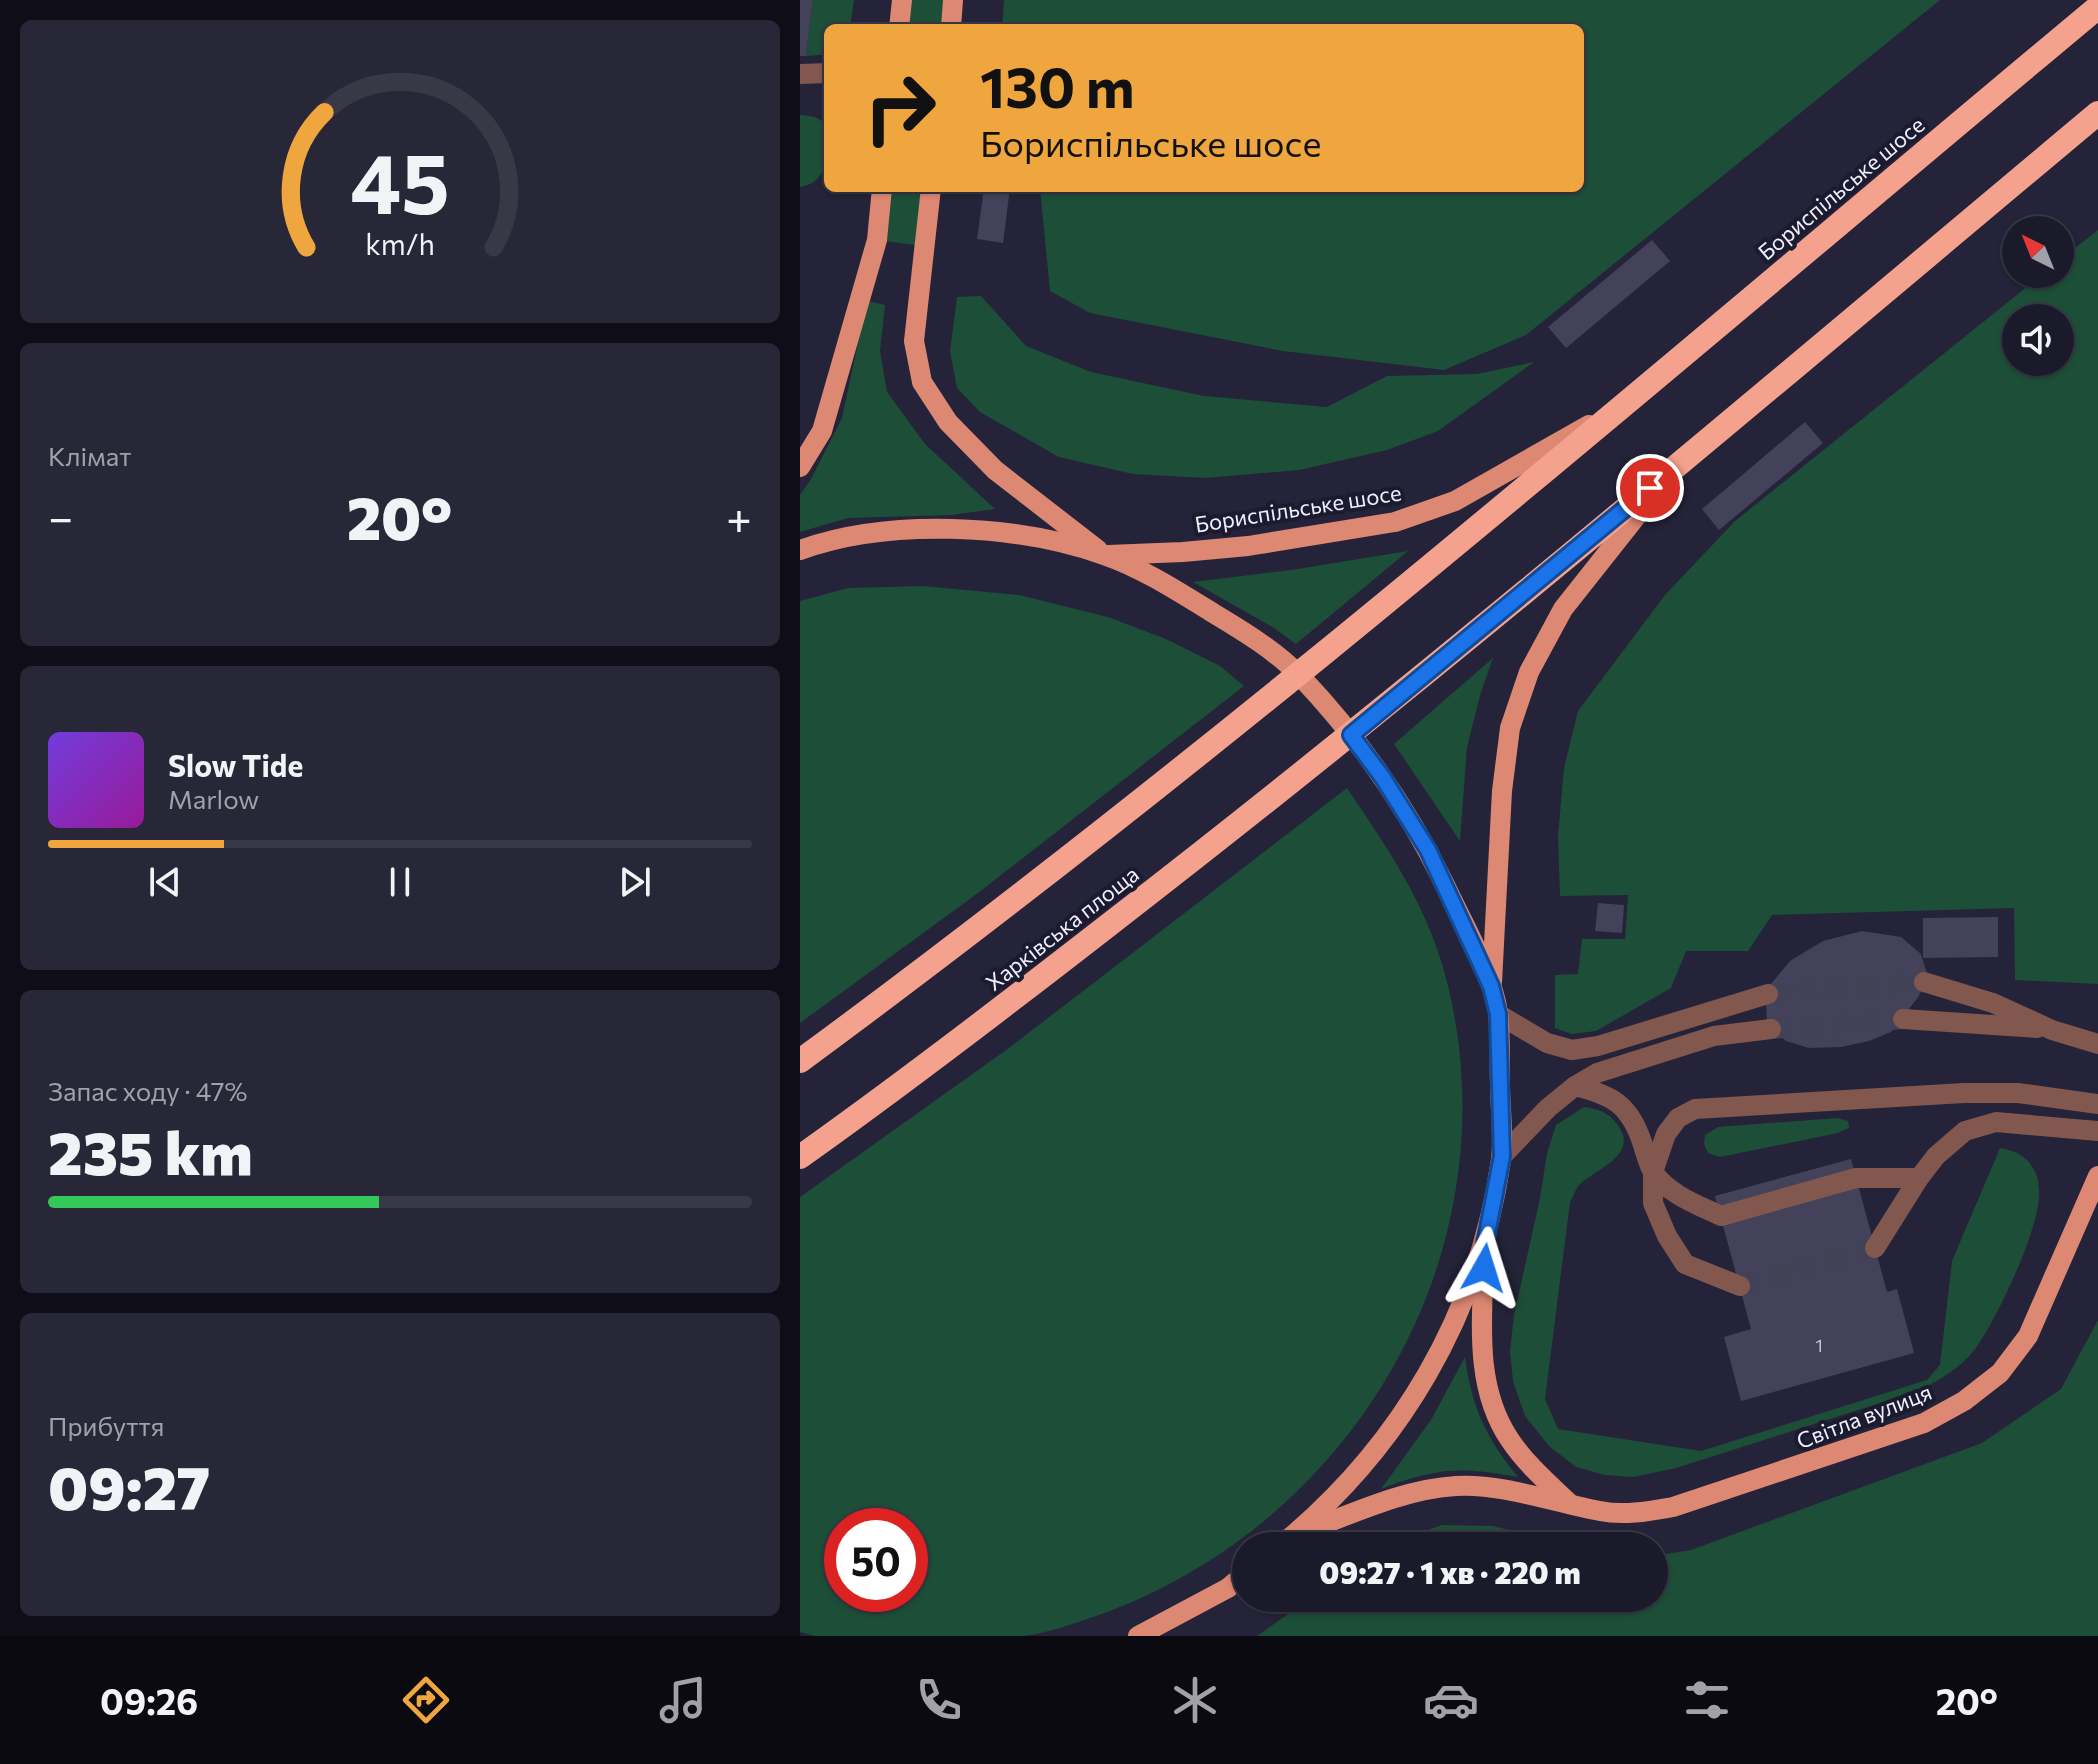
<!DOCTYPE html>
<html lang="uk">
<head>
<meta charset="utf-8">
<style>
  body { margin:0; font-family:Commissioner,sans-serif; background:#282737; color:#f1f3f6; height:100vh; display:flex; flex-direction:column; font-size:30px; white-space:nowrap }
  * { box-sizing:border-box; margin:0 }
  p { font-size:26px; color:#a0a1a9 }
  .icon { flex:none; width:44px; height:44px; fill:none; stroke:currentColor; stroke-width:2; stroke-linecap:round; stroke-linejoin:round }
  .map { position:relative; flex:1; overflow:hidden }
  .panel { display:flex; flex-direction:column; gap:20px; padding:20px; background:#0f0e18; width:800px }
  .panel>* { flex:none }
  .top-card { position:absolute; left:24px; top:24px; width:760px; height:168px; border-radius:12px; box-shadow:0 2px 6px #0004,0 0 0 2px #393847; background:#f0a63e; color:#111; overflow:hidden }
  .needle { width:52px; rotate:317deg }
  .fabs { position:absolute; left:1202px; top:216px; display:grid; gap:16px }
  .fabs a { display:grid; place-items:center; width:72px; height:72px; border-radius:50%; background:#1b1a2b; box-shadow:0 2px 6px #0004,0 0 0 2px #393847; font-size:40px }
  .speed { position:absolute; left:24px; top:1508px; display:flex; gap:16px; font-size:40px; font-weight:700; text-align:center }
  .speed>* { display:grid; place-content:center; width:104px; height:104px; border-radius:50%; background:#1b1a2b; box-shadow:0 2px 6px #0004,0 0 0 2px #393847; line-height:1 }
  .speed .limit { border:12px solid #d22; background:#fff; color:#111 }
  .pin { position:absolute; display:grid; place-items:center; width:68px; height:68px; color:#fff; margin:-34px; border:4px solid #fff; border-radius:50%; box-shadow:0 2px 8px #0007 }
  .me { position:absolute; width:88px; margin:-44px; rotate:6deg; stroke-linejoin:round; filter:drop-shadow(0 0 6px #0008) }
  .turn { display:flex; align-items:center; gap:28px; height:168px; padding:0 24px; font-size:36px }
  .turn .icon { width:104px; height:104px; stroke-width:2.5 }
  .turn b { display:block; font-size:56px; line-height:68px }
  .big { font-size:60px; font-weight:800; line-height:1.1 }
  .panel .tile { flex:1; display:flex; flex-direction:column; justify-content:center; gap:12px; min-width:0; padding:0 28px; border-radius:12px; background:#282737 }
  .panel .dial { align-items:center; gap:0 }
  .dial svg { height:208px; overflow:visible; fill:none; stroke:#393847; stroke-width:7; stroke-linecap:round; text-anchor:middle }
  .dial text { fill:#f1f3f6; stroke:none }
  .song { display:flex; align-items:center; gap:24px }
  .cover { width:96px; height:96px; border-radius:12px; background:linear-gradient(135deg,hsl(260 70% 55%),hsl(300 70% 35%)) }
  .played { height:8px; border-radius:4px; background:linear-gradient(90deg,#f0a63e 25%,#393847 25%) }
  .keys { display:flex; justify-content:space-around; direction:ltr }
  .heat { display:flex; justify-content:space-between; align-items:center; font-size:44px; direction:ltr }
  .charge { height:12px; border-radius:6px; background:linear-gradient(90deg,#34c759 47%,#393847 0) }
  .trip { position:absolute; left:432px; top:1532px; width:436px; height:80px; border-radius:40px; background:#1b1a2b; box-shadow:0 2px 6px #0004,0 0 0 2px #393847; font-weight:800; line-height:80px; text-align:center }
  .menu { display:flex; height:128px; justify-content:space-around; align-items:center; background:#0b0a11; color:#a0a1a9 }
  .menu .icon { width:56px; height:56px }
  .menu .current { color:#f0a63e }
  .menu b { font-size:36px; color:#f1f3f6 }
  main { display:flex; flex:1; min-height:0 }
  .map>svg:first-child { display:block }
  .green { fill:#1d4e38; fill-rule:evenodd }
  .building { fill:#43425a }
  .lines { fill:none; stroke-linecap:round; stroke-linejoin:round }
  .minor-tunnel { stroke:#424257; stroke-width:20; stroke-dasharray:20 10; stroke-linecap:butt }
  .minor { stroke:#82584e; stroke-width:20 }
  .major { stroke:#dd8873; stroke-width:20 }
  .highway { stroke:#f4a28d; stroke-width:24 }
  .route-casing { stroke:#114b97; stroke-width:20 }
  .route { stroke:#1a73e8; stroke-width:14 }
  .labels { text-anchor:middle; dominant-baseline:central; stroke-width:8; stroke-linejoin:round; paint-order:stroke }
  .number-label { font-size:18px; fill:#c4c4d5 }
  .street-label { font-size:22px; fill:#eff0fe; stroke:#1b1a2f }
</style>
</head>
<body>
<main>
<section class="panel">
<div class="tile dial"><svg viewBox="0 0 100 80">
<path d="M14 69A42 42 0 1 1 86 69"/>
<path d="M14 69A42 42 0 0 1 21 17" stroke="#f0a63e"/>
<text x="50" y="56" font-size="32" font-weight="700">45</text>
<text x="50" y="72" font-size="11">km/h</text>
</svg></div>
<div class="tile"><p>Клімат</p>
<div class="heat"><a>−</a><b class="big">20°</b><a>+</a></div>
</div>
<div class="tile">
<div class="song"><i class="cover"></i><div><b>Slow Tide</b><p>Marlow</p></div></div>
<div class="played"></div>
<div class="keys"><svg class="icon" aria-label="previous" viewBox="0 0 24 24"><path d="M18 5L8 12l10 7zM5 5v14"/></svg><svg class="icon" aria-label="pause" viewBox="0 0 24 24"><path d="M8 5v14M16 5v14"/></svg><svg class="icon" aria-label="next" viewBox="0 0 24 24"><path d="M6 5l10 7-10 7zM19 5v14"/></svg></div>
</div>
<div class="tile"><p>Запас ходу · 47%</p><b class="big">235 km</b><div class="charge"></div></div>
<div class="tile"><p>Прибуття</p><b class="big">09:27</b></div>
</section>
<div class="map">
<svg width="1298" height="1636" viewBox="0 0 1298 1636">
  <rect width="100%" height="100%" fill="#242339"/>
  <g class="green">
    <path d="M13,0H54L50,28H28V52L20,55L6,56Z"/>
    <path d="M102,0H153L151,28H99Z"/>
    <path d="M204,0H1140L726,335L644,370L483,351L290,313L250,291L240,188H780V28H202Z"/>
    <path d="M0,115C25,116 29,125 27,149C25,168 22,183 0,187Z"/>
    <path d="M82,188H131L123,246L77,240Z"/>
    <path d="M1298,230V984L1215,980L1214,908L972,915L948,951H886L871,988L796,1031L772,1034L755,1028V975L778,974L782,939H825L828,895L760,896L758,836L764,768L778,711L865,595L935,521L1243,274H1260V260ZM1216,318H1260V362H1216Z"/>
    <path d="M181,296L226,346L291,372L404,396L527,407L587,376L677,374L734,362L638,431L587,450L499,470L406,478L333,474L259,457L180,412L157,388L150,351L157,297Z"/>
    <path d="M67,301L85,305L80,351L87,392L125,444L195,509L151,515L48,518L0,532V495L11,479L42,418Z"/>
    <path d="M608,551L496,644L474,628L393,582L491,570Z"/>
    <path d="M123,586L219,595L308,617L366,639L420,666L444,686L178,893L0,1023V601L48,588Z"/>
    <path d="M693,658L681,692L667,747L660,841L594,744Z"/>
    <path d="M547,788C591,853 631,911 649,990C711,1256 553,1524 299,1615C276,1623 248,1633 224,1636C203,1636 180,1636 159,1636C111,1636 63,1636 15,1636L0,1632V1197L209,1048ZM42,1526H110V1594H42Z"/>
    <path d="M784,1107C798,1109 808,1112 817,1124C841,1155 795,1169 779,1185C775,1190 773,1197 770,1202L745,1399L758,1429L901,1451L1127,1380L1140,1365L1152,1261L1200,1148C1223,1151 1238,1166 1239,1189C1242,1225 1197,1319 1175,1349C1161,1368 1140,1379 1121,1390L876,1468L833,1477L805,1475L776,1467L749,1446L725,1416L713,1381L710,1351L714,1315L740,1198L747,1153L756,1125Z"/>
    <path d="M1038,1118L1048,1121L1049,1128L1038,1133L920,1157L908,1153L904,1144L905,1135L918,1127Z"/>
    <path d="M1298,1320V1636H457L511,1598H854V1556L891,1550L1182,1443L1261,1389Z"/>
    <path d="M665,1357C672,1408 686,1438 718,1477C661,1466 635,1468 581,1489L631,1420Z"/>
    <path d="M642,1525L693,1526L772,1546H583Z"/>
  </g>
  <g class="building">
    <path d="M0,0H13L6,56H0Z"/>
    <path d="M184,188H210L203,243L177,239Z"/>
    <path d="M852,240L870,261L766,348L748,327Z"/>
    <path d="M1005,422L1023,443L919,530L902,509Z"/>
    <path d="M798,903L824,905L822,933L795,931Z"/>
    <path d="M1198,917V957L1123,958V918Z"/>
    <path d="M1062,931L1101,937L1121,954L1127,974L1119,996L1091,1032L1069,1041L1041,1047L1009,1048L986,1041L975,1032L967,1023L966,1003L971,984L990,961L1023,941Z"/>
    <path d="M1051,1159L1087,1292L1097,1289L1114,1353L941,1401L924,1337L951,1329L915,1196Z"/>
  </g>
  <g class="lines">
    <g class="minor-tunnel">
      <path d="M968,994L1124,982"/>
      <path d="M971,1029L1103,1019"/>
      <path d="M940,1286L1075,1248"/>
    </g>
    <g class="minor">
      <path d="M0,74L28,73"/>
      <path d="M1124,982L1193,1003L1252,1030L1298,1044"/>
      <path d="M698,1014L747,1043L772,1050L798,1046L968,994"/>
      <path d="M1103,1019L1237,1028"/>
      <path d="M775,1086C812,1095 829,1104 842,1142C845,1151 848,1164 853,1172C868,1194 898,1205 921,1216L1056,1178H1119"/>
      <path d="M702,1156L748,1108L775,1086L797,1073L914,1036L971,1029"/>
      <path d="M1075,1248L1119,1178L1136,1156L1165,1131L1196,1122L1298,1131"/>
      <path d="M940,1286L885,1264L867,1236L853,1203V1172L866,1134L878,1118L895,1109L1164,1093H1218L1298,1104"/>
    </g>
    <g class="major">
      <path d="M99,28L102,0"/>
      <path d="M151,28L153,0"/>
      <path d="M131,188L114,341L122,382L148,422L195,470L298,550"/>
      <path d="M0,467L22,431L77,240L82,188"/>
      <path d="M0,550C88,518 216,524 304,555C342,568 379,592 413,613C443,631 476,651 500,676C559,738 608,809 645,885C662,922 693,974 698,1013C701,1036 699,1060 700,1083C700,1108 704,1135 701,1160C679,1314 600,1448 480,1546"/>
      <path d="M308,555L383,552L448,546L595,522L655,501L789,425"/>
      <path d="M692,982L702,791L710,728L729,672L763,609L854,494"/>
      <path d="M684,1260C682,1321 674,1387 710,1440C726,1464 748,1483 769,1503"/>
      <path d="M498,1534C548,1516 602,1489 656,1486C701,1483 756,1503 800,1511C824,1516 850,1511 873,1507L1124,1423L1164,1401L1200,1373L1228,1336L1298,1176"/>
      <path d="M338,1636L428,1588L446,1573"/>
    </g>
    <g class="highway">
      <path d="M0,1061C449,731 870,364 1298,7"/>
      <path d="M0,1157C107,1081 211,1001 315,920C650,661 973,385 1298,113"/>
    </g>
  </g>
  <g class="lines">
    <g class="route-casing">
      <path id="route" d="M684,1268L685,1244L702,1156L698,1014L691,986L628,850L583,778L551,735L850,488"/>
    </g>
    <use href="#route" class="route"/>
  </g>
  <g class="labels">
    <g class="number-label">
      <text x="1019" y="1345">1</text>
    </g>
    <g class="street-label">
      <text transform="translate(1041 188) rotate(-40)">Бориспільське шосе</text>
      <text transform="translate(498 508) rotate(-9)">Бориспільське шосе</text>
      <text transform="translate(262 928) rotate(-38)">Харківська площа</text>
      <text transform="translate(1064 1416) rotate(-21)">Світла вулиця</text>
    </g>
  </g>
</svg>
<div class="fabs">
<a><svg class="needle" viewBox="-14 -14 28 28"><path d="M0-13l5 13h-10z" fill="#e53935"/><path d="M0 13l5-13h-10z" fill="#a0a1a9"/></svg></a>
<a><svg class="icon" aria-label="sound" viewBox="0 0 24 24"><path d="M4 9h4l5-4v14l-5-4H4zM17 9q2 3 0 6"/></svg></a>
</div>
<div class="speed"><div class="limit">50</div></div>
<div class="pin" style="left:850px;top:488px;background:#d93025"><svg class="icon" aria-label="arrive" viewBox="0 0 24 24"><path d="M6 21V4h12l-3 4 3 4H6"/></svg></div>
<svg class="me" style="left:684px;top:1268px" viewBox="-20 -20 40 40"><path d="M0-17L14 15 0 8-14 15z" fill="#1a73e8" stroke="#fff" stroke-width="4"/></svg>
<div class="trip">09:27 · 1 хв · 220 m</div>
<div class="top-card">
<div class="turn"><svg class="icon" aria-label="right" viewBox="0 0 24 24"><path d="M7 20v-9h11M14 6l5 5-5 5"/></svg><div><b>130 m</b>Бориспільське шосе</div></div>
</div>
</div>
</main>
<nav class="menu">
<b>09:26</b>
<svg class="icon current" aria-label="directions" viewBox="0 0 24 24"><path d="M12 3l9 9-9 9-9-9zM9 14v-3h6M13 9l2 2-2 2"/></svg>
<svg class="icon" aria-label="music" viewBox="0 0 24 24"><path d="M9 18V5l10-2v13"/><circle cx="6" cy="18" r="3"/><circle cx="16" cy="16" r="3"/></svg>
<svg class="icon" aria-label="phone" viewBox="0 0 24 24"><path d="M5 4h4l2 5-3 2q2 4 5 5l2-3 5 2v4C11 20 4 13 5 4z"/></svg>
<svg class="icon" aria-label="climate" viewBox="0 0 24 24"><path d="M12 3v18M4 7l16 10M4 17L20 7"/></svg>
<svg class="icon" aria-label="car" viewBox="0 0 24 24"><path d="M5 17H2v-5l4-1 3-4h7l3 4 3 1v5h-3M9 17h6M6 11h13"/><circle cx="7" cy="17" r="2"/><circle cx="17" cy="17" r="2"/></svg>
<svg class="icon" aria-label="filters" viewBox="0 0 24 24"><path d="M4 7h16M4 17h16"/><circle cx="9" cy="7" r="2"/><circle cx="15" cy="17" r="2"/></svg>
<b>20°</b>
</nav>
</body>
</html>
